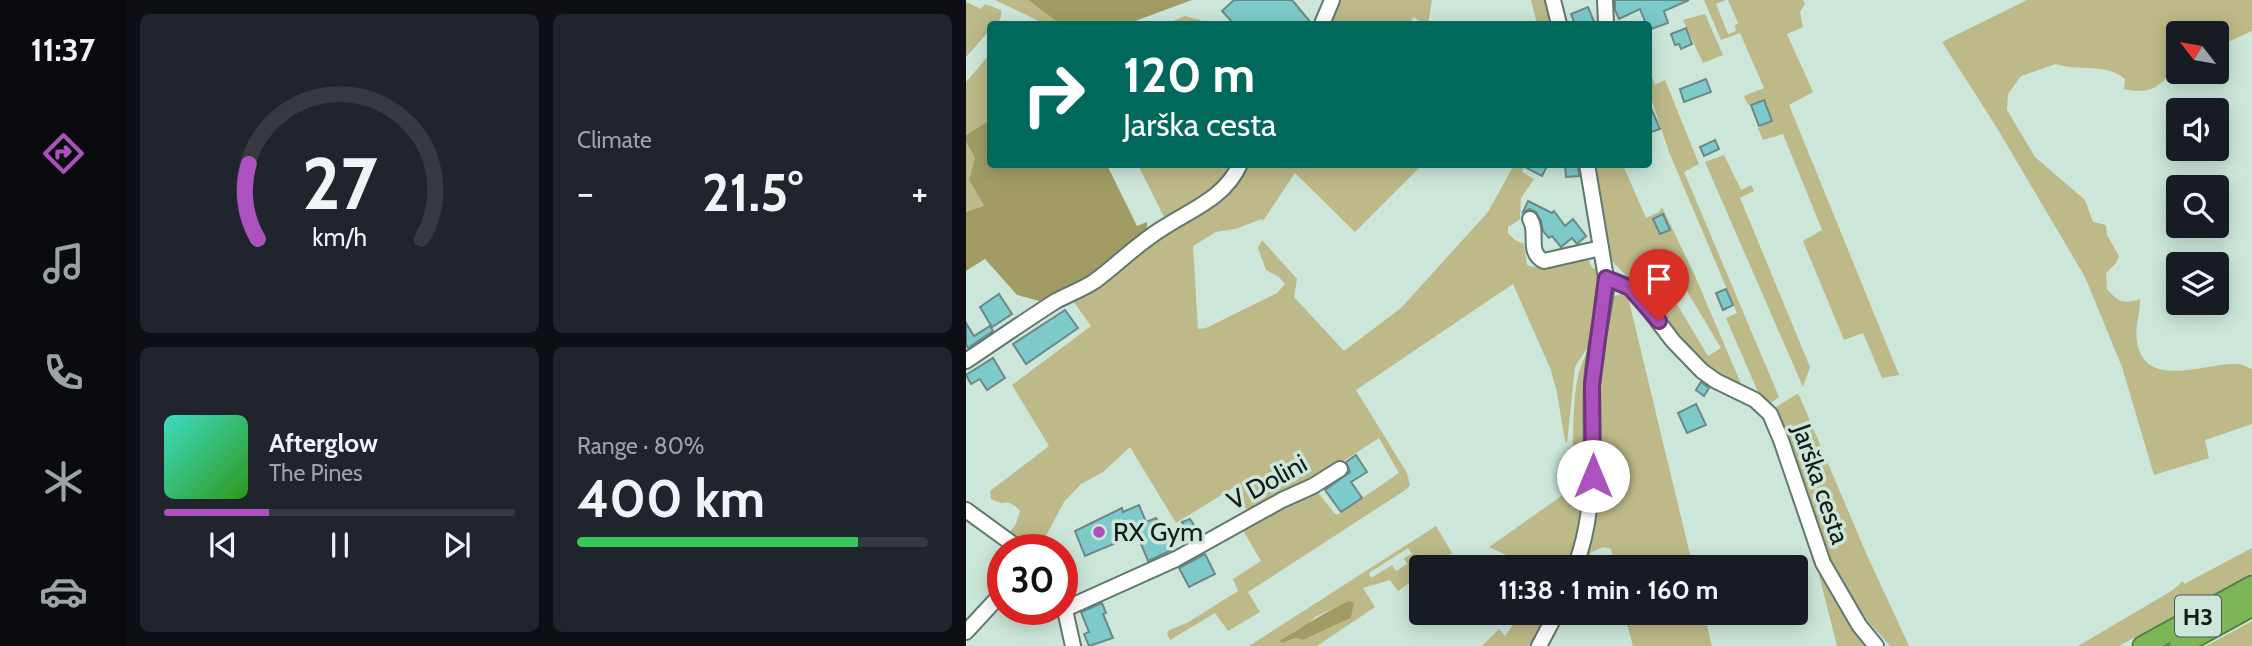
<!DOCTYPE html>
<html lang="en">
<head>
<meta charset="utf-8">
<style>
  body { margin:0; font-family:Cabin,sans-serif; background:#20242c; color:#f1f3f6; height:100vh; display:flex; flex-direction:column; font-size:26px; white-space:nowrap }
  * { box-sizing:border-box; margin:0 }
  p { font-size:23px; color:#9ea1a6 }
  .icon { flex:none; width:38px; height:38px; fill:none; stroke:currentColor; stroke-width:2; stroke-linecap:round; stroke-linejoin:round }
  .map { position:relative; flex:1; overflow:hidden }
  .sheet { display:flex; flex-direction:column; gap:14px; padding:14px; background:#0d0f14; width:840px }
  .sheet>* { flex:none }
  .guide { position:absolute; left:21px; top:21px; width:665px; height:147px; border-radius:7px; box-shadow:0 4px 18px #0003; background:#00695c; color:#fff; overflow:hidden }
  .needle { width:46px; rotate:301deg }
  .controls { position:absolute; left:1200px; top:21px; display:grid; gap:14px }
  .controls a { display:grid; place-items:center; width:63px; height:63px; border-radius:7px; background:#171b24; box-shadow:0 4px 18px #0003; font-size:35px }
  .speed { position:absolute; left:21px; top:534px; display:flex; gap:14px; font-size:35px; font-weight:700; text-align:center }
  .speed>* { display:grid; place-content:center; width:91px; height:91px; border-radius:50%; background:#171b24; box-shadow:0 4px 18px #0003; line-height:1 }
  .speed .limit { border:10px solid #d22; background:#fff; color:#111 }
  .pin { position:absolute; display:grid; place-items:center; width:60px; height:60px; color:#fff; margin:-72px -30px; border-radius:50% 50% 50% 0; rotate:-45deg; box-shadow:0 0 7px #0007 }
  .pin .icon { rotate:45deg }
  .me { position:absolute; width:77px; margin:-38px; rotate:0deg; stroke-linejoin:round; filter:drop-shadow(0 0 5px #0008) }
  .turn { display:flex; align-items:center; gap:24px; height:147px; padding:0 21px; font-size:32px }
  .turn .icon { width:91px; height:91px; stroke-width:2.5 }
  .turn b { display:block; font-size:49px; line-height:60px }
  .big { font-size:52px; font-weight:700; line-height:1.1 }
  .sheet .card { flex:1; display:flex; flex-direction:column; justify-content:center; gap:10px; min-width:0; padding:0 24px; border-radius:10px; background:#20242c }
  .sheet .dial { align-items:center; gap:0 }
  .dial svg { height:182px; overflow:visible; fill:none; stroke:#363941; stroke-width:7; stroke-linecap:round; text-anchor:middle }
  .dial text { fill:#f1f3f6; stroke:none }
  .song { display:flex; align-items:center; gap:21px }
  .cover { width:84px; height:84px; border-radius:10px; background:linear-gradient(135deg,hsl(170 70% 55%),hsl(110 70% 35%)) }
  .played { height:7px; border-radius:4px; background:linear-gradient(90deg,#ac52be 30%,#363941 30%) }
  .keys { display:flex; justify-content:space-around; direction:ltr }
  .heat { display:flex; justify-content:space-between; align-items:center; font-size:38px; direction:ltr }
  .charge { height:10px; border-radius:5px; background:linear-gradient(90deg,#34c759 80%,#363941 0) }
  .sheet .tiles { flex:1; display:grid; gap:14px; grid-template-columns:repeat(2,1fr) }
  .trip { position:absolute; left:443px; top:555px; width:399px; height:70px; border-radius:7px; background:#171b24; box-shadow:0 4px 18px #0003; font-weight:700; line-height:70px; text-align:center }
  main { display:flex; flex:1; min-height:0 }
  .tabs { display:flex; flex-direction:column; width:126px; justify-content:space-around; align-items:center; background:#090b0e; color:#9ea1a6 }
  .tabs .icon { width:49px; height:49px }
  .tabs .active { color:#ac52be }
  .tabs b { font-size:32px; color:#f1f3f6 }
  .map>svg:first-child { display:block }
  .green { fill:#bdb989; fill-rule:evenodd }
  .forest { fill:#a29c64 }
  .building { fill:#7dcaca; stroke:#6c8989; stroke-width:2 }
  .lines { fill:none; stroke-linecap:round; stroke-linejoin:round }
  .minor-casing { stroke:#60786d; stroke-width:18 }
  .highway-casing { stroke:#57803f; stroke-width:23 }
  .minor { stroke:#fff; stroke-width:14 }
  .highway { stroke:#7cb655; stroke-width:19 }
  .route-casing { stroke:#70357c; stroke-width:18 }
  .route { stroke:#ac52be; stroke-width:12 }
  .poi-dot { fill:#ac52be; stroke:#cce7da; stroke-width:2.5 }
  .labels { text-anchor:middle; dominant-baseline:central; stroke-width:7; stroke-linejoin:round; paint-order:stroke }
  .shield { fill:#cce7da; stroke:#495852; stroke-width:2 }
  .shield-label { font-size:24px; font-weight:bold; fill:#111b17 }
  .street-label { font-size:26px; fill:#111b17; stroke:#cce7da }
  .poi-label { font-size:26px; fill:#111b17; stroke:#cce7da; text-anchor:start }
</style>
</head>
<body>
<main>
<nav class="tabs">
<b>11:37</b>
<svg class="icon active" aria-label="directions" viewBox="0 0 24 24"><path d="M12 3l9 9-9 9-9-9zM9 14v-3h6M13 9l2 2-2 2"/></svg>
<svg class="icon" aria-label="music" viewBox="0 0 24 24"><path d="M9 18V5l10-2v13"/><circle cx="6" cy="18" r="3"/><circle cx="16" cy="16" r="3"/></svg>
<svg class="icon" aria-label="phone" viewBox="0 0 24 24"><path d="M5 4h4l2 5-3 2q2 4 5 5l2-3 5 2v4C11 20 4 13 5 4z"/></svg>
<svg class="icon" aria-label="climate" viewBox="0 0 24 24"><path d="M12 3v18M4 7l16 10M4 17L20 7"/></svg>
<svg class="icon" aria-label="car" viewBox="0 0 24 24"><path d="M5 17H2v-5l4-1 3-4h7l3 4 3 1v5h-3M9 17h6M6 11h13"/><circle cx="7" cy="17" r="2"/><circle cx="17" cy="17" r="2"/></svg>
</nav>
<section class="sheet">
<div class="tiles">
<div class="card dial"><svg viewBox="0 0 100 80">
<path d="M14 69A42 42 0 1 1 86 69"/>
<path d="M14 69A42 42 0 0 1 10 36" stroke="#ac52be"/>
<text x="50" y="56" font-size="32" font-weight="700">27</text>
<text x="50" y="72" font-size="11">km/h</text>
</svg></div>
<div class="card"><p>Climate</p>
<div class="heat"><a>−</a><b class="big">21.5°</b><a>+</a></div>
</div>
<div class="card">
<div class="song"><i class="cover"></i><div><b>Afterglow</b><p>The Pines</p></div></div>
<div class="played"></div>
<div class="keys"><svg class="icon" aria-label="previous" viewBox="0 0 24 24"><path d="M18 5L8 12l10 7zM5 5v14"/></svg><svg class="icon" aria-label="pause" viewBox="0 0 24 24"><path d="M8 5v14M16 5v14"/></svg><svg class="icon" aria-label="next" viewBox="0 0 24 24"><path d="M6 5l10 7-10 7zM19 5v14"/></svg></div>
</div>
<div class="card"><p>Range · 80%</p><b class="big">400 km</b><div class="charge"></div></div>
</div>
</section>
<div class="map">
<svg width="1286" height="646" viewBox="0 0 1286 646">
  <rect width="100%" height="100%" fill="#cce7da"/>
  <g class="green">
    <path d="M29,0H62L94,24H79Z"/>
    <path d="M368,0H466L462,24H454L455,22L448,17L442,24H360Z"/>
    <path d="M565,0H582L588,24H571Z"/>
    <path d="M738,0H760L750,4L762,34L770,31L769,25L772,23L762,0H837L839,3L834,12L837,27L821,34L847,92L823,105L933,375L916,378L897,333L878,340L837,241L856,230L817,134L797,140L792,128L807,121L798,100L782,105L778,96L798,88L774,33L755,40Z"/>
    <path d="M1061,0H1286V31L1251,47V33H1213V66C1192,86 1188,95 1158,89L1159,79C1139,62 1113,72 1090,64L1055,76L1042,94L1041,110L1069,157L1119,200L1127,222L1140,225L1141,235L1153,256L1150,263L1140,273L1141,289C1151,301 1158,305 1174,299C1175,314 1168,326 1171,342C1179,391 1240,362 1271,364C1276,364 1281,367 1286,369V424L1239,440L1243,458L1188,475L1156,367L1119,277L1031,128L976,42Z"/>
    <path d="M0,2L15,9L19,4L35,10C36,17 34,20 30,24H24V30L0,57Z"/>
    <path d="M739,14L757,55L737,63L717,20Z"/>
    <path d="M219,16L234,20L238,24H200Z"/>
    <path d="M24,54V120L0,135V82Z"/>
    <path d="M683,68L689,85L699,80L733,164L718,172L813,397L803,404L763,382L730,359L673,289L647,262L643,256L624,165H657L680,218L693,212L696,207L729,276L776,386L792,392L760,318L771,313L703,152L683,92ZM719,288L755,348L742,356L706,296Z"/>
    <path d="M0,142L9,158L3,180L18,206L2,212H0Z"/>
    <path d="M758,155L775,190L785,185L788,191L774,198L844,367L837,387L739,162Z"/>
    <path d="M172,165H271L258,185L200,221Z"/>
    <path d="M278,165H456L389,232L329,173L297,221L296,219L269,229L250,232L227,246L232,329L240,328L311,293L319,284L313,277L300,270L292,248L296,240L331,279L328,297L378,351L435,308L522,212L548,165H559L556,172L568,179L555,198L554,219L542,227V233L549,240L558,244L561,265L567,267L620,254L626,268L633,270L635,288L626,340L609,367L601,443L599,441L591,393L585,370L547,284L390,390L441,473L444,485L441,489L282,592L294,612L262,631L249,613L204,640L201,634L203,630L221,623L272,591L267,579L295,561L275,527L350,490L369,514H373L433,473L413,438L344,483L284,515L267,488L210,523L164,447L137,472L115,484L98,502L73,549H62L42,535L50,524L54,511C48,504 44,501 35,503L25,499L24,491L83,446L46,385L125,326L107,301L154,269Z"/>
    <path d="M661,293L727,567H649L645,549L638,547L625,552L620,567H614L631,487L632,376L648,296Z"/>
    <path d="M625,349C623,424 624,494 604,567H562L560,564L523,547L594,497L602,488C613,452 599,375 625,349Z"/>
    <path d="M831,394L833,395L900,553L943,646H924L902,621L869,578L809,410L810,407Z"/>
    <path d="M470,526L486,553L466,567H455V575L432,591L424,580L397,588L409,607L351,646H283ZM442,548L446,554L438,558L441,564L430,571L426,565L405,578L403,573ZM374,605L387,608L385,618L337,640L330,638L315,643L319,637L340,626L349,617Z"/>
    <path d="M1286,548V573L1153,646H1112L1207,590L1217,581L1218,584Z"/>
    <path d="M853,575H858L889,632L899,646H871Z"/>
    <path d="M556,613H584L564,646H516L533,629L539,636Z"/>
    <path d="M658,613H738L746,646H667Z"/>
    <path d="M1286,621V646H1240Z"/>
  </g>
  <g class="forest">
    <path d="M62,0H226L161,24H94Z"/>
    <path d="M24,120V164L141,165L171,226L181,222V231L123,280L73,301L51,295L19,259L0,271V212L18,206L3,180L9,158L0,142V135Z"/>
    <path d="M383,601L388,603L385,618L337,640L330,638L315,643L314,640C339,627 357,612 383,601Z"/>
  </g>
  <g class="building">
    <path d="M268,0H326L346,24H268L256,11Z"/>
    <path d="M649,0H723L698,11L702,23L682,30V24H680L674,9L653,19L649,10Z"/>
    <path d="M622,7L629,24H609L605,14Z"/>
    <path d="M720,28L726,44L715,49L713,44L709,45L705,34Z"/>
    <path d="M740,79L745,92L718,102L714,89Z"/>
    <path d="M798,100L806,121L793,126L785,105Z"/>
    <path d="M682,101L694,129L682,133Z"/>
    <path d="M749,140L753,149L738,156L734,147Z"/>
    <path d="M553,164H582L576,176Z"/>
    <path d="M599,164H612L613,176L600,177Z"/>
    <path d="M562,201L586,213L588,211L599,226L607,219L620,236L611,244L606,238L595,247L586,236L583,238L577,231L575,221L570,212L564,209L557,212Z"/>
    <path d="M697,214L704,230L694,234L687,219Z"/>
    <path d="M760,289L767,305L757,310L750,293Z"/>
    <path d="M33,294L46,314L26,327L14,307Z"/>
    <path d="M99,310L112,328L60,364L47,344Z"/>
    <path d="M0,323L8,336L24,326L27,331L2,348L0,344Z"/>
    <path d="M27,358L39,378L21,390L14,379L5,384L0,375Z"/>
    <path d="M735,382L743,388L738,396L730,390Z"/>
    <path d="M730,404L740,425L721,433L712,413Z"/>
    <path d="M390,455L401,472L385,482L396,498L375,512L359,490L384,472L380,462Z"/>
    <path d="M173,505L180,522L190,518L206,550L182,561L171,534L119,556L109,531L156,508L157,512Z"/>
    <path d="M224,519L234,534L224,539L216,522Z"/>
    <path d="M239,554L249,574L223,587L213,568Z"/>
    <path d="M136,603L140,613L137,614L147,638L123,646L118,634L123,632L115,612Z"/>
  </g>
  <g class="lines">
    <g class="minor-casing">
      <g id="minor">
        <path d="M587,0L593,24"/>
        <path d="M639,0L640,24"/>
        <path d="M356,24L366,0"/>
        <path d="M564,219C573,233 560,252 578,261L635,248"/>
        <path d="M640,278L664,287L675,299L707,341L736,371L750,381L789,400L804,414L815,440L857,563L893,625L910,646"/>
        <path d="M0,361C30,341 60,320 90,301C103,294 117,289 129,281C152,264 172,243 197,228C226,209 259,198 274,164"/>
        <path d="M0,510L55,550"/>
        <path d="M609,567C632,508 624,448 626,386C627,353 636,322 640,290V278L621,164"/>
        <path d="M97,601L107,646"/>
        <path d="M99,609L210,559L316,500L347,486L374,469"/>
        <path d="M0,632L37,592"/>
        <path d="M573,646L591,612"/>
      </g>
    </g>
    <g class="highway-casing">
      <g id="highway">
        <path d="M1177,646L1286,586"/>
        <path d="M1213,646L1286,606"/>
      </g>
    </g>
    <use href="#minor" class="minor"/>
    <use href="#highway" class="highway"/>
  </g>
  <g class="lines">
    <g class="route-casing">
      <path id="route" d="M627,476L626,385L640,278L664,288L693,321"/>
    </g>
    <use href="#route" class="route"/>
  </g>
  <circle class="poi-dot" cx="133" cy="532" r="7"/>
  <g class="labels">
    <rect class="shield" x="1209" y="595.5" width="46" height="41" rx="5"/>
    <g class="shield-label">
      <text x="1232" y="616">H3</text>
    </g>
    <g class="street-label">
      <text transform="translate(301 482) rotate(-29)">V Dolini</text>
      <text transform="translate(855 484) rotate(71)">Jarška cesta</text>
    </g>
    <g class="poi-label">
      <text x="147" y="532">RX Gym</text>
    </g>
  </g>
</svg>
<div class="controls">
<a><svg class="needle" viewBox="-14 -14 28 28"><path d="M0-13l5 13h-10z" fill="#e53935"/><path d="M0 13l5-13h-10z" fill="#9ea1a6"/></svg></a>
<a><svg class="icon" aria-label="sound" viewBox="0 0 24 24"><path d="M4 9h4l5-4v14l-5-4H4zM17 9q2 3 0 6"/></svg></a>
<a><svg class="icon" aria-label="search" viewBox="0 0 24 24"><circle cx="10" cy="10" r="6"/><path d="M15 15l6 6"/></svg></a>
<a><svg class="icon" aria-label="layers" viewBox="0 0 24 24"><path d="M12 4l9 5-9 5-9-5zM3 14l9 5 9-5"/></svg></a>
</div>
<div class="speed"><div class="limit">30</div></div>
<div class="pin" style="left:693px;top:321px;background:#d93025"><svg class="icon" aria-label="arrive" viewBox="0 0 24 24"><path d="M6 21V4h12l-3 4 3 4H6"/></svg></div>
<svg class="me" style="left:627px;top:476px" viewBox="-20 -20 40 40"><circle r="19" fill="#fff"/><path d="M0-13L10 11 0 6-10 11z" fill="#ac52be"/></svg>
<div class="trip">11:38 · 1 min · 160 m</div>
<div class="guide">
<div class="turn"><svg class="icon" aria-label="right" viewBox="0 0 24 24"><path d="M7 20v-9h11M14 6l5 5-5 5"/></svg><div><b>120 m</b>Jarška cesta</div></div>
</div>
</div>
</main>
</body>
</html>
